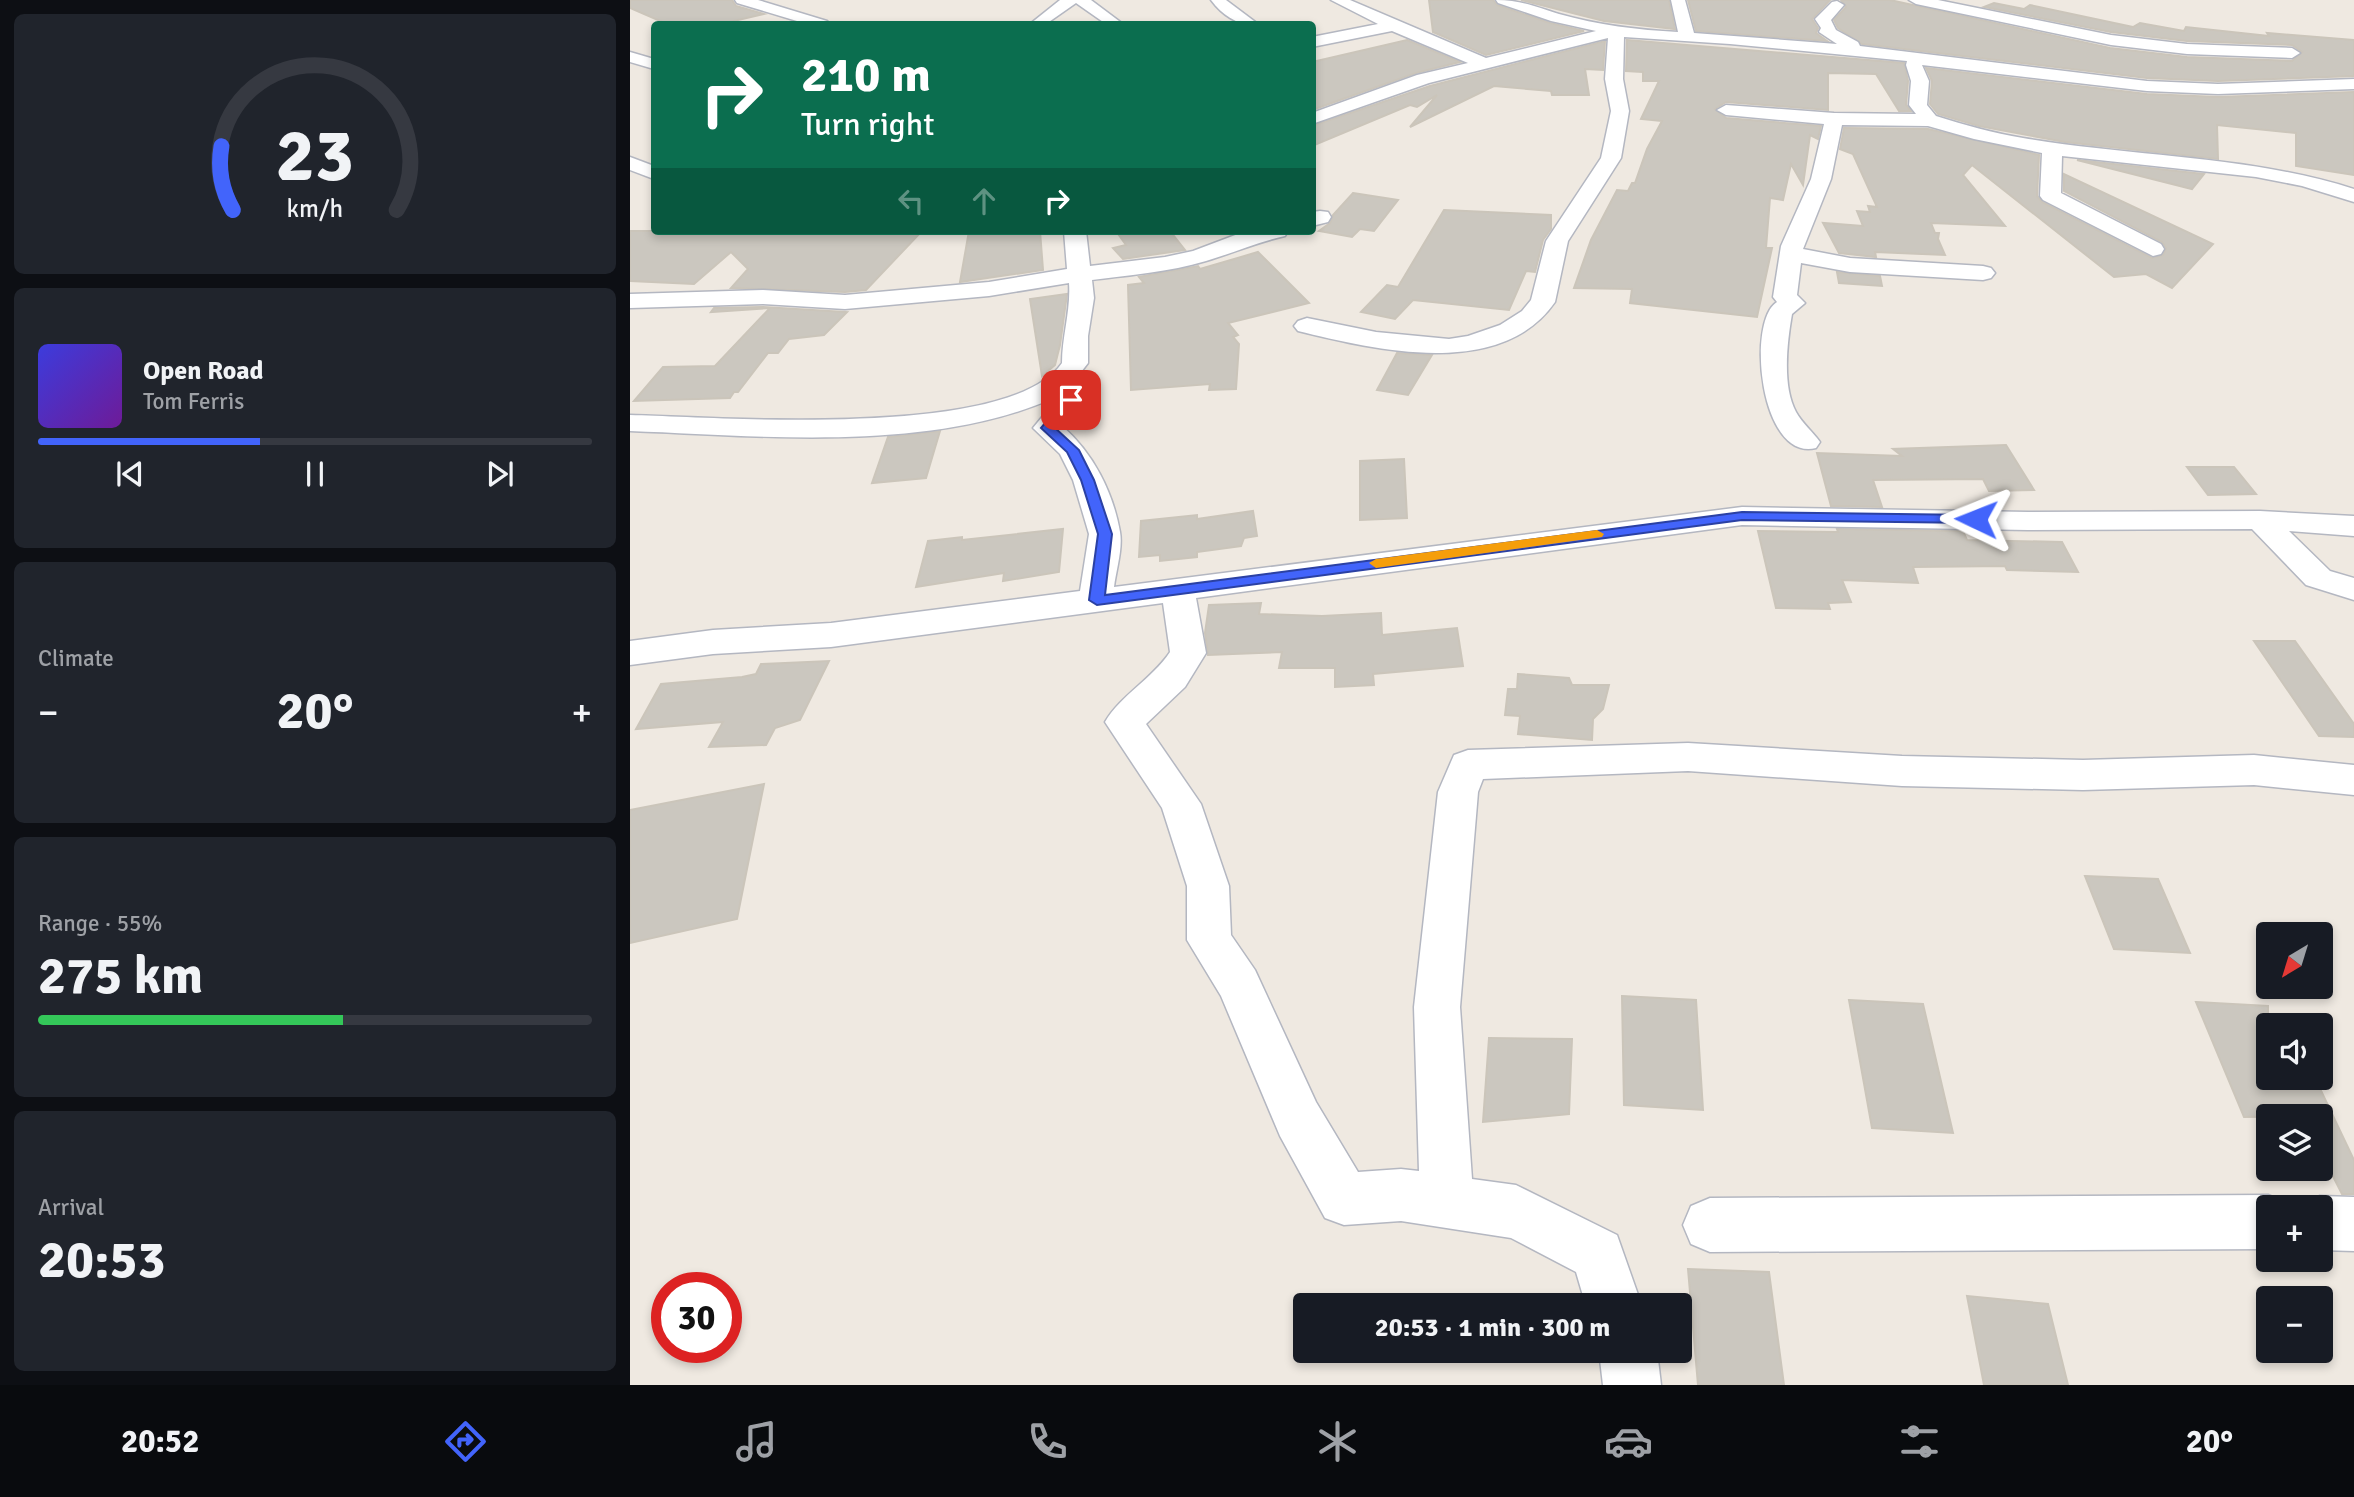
<!DOCTYPE html>
<html lang="en">
<head>
<meta charset="utf-8">
<style>
  body { margin:0; font-family:Signika,sans-serif; background:#20242c; color:#f1f3f6; height:100vh; display:flex; flex-direction:column; font-size:26px; white-space:nowrap }
  * { box-sizing:border-box; margin:0 }
  p { font-size:23px; color:#9ea1a6 }
  .icon { flex:none; width:38px; height:38px; fill:none; stroke:currentColor; stroke-width:2; stroke-linecap:round; stroke-linejoin:round }
  .map { position:relative; flex:1; overflow:hidden }
  .details { display:flex; flex-direction:column; gap:14px; padding:14px; background:#0d0f14; width:630px }
  .details>* { flex:none }
  .guide { position:absolute; left:21px; top:21px; width:665px; height:214px; border-radius:7px; box-shadow:0 4px 10px #0003; background:#0b6e4f; color:#fff; overflow:hidden }
  .needle { width:46px; rotate:218deg }
  .buttons { position:absolute; left:1626px; top:922px; display:grid; gap:14px }
  .buttons a { display:grid; place-items:center; width:77px; height:77px; border-radius:7px; background:#171b24; box-shadow:0 4px 10px #0003; font-size:35px }
  .speed { position:absolute; left:21px; top:1272px; display:flex; gap:14px; font-size:35px; font-weight:700; text-align:center }
  .speed>* { display:grid; place-content:center; width:91px; height:91px; border-radius:50%; background:#171b24; box-shadow:0 4px 10px #0003; line-height:1 }
  .speed .limit { border:10px solid #d22; background:#fff; color:#111 }
  .pin { position:absolute; display:grid; place-items:center; width:60px; height:60px; color:#fff; margin:-30px; border-radius:14px; box-shadow:0 4px 10px #0006 }
  .me { position:absolute; width:77px; margin:-38px; rotate:272deg; stroke-linejoin:round; filter:drop-shadow(0 0 5px #0008) }
  .turn { display:flex; align-items:center; gap:24px; height:147px; padding:0 35px; font-size:32px }
  .turn .icon { width:91px; height:91px; stroke-width:2.5 }
  .turn b { display:block; font-size:49px; line-height:60px }
  .lanes { display:flex; align-items:center; height:66px; padding:0 35px; background:#0003; justify-content:center; gap:35px; direction:ltr }
  .lanes .off { opacity:.35 }
  .big { font-size:52px; font-weight:700; line-height:1.1 }
  .details .card { flex:1; display:flex; flex-direction:column; justify-content:center; gap:10px; min-width:0; padding:0 24px; border-radius:10px; background:#20242c }
  .details .dial { align-items:center; gap:0 }
  .dial svg { height:182px; overflow:visible; fill:none; stroke:#363941; stroke-width:7; stroke-linecap:round; text-anchor:middle }
  .dial text { fill:#f1f3f6; stroke:none }
  .song { display:flex; align-items:center; gap:21px }
  .cover { width:84px; height:84px; border-radius:10px; background:linear-gradient(135deg,hsl(240 70% 55%),hsl(280 70% 35%)) }
  .played { height:7px; border-radius:4px; background:linear-gradient(90deg,#4264fb 40%,#363941 40%) }
  .keys { display:flex; justify-content:space-around; direction:ltr }
  .heat { display:flex; justify-content:space-between; align-items:center; font-size:38px; direction:ltr }
  .charge { height:10px; border-radius:5px; background:linear-gradient(90deg,#34c759 55%,#363941 0) }
  .trip { position:absolute; left:663px; top:1293px; width:399px; height:70px; border-radius:7px; background:#171b24; box-shadow:0 4px 10px #0003; font-weight:700; line-height:70px; text-align:center }
  .menu { display:flex; height:112px; justify-content:space-around; align-items:center; background:#090b0e; color:#9ea1a6 }
  .menu .icon { width:49px; height:49px }
  .menu .active { color:#4264fb }
  .menu b { font-size:32px; color:#f1f3f6 }
  main { display:flex; flex:1; min-height:0 }
  .map>svg:first-child { display:block }
  .building { fill:#cbc7bf; stroke:#cbc5ba; stroke-width:2 }
  .lines { fill:none; stroke-linecap:round; stroke-linejoin:round }
  .minor-casing { stroke:#b4b7c1; stroke-width:3 }
  .minor { fill:#fff; fill-rule:evenodd }
  .route { fill:#4264fb; stroke:#2b41a3; stroke-width:2 }
  .slow { fill:#f59e0b }
</style>
</head>
<body>
<main>
<section class="details">
<div class="card dial"><svg viewBox="0 0 100 80">
<path d="M14 69A42 42 0 1 1 86 69"/>
<path d="M14 69A42 42 0 0 1 9 41" stroke="#4264fb"/>
<text x="50" y="56" font-size="32" font-weight="700">23</text>
<text x="50" y="72" font-size="11">km/h</text>
</svg></div>
<div class="card">
<div class="song"><i class="cover"></i><div><b>Open Road</b><p>Tom Ferris</p></div></div>
<div class="played"></div>
<div class="keys"><svg class="icon" aria-label="previous" viewBox="0 0 24 24"><path d="M18 5L8 12l10 7zM5 5v14"/></svg><svg class="icon" aria-label="pause" viewBox="0 0 24 24"><path d="M8 5v14M16 5v14"/></svg><svg class="icon" aria-label="next" viewBox="0 0 24 24"><path d="M6 5l10 7-10 7zM19 5v14"/></svg></div>
</div>
<div class="card"><p>Climate</p>
<div class="heat"><a>−</a><b class="big">20°</b><a>+</a></div>
</div>
<div class="card"><p>Range · 55%</p><b class="big">275 km</b><div class="charge"></div></div>
<div class="card"><p>Arrival</p><b class="big">20:53</b></div>
</section>
<div class="map">
<svg width="1724" height="1385" viewBox="0 0 1724 1385">
  <rect width="100%" height="100%" fill="#efe9e1"/>
  <g class="building">
    <path d="M0,0H102L106,6L134,14L91,24H37L0,8Z"/>
    <path d="M799,0H863L867,5L920,23L954,31L856,55L803,32Z"/>
    <path d="M891,0H1039L1045,29L974,21Z"/>
    <path d="M1058,0H1200L1182,19L1188,28L1186,33L1197,41L1066,31Z"/>
    <path d="M1211,0H1260L1480,48L1557,57L1662,61L1672,52L1662,45L1557,41L1481,32L1354,7L1364,3L1394,9L1400,5L1503,27L1510,23L1554,31L1556,27L1639,36L1637,33L1724,40V76L1588,81L1517,78L1232,44L1208,28L1204,20L1216,7Z"/>
    <path d="M777,40L830,62L786,73L682,110V62Z"/>
    <path d="M997,40L1274,63L1278,81L1276,105L1281,111H1269L1246,74L1198,73V110L1096,102L1085,109L1096,118L1191,126L1188,139L1180,135L1173,185L1161,164L1153,200L1140,198L1136,248H1142L1127,317L1000,303L1002,289L944,288L961,240L987,190L998,191L1002,183H1005L1017,149L1032,121L1011,119L1029,81H1013V72L996,71Z"/>
    <path d="M975,41L973,70L955,69L959,95H922L921,91L864,86L780,127L807,95L787,107L780,105L682,146V126L800,86Z"/>
    <path d="M1296,68L1517,94L1588,97L1724,92V175L1666,166V133L1587,125L1588,159L1435,142L1349,126L1308,114L1300,104L1302,81Z"/>
    <path d="M1214,128L1298,129L1409,155L1407,196L1412,202L1522,258L1533,255L1536,248L1532,242L1434,191V174L1583,244L1542,288L1516,274L1484,277L1342,165L1333,175L1375,226L1301,223L1305,233H1309L1308,239L1315,255L1245,252L1246,257L1209,253L1193,223L1233,226L1227,211L1240,212L1238,206L1247,207L1223,154L1210,149Z"/>
    <path d="M1447,160L1574,174L1562,189Z"/>
    <path d="M723,193L768,200L744,231L730,229L722,237L689,231L700,223L703,215Z"/>
    <path d="M814,210L921,215V229L913,240L905,272L896,271L879,310L783,300L765,319L731,312L757,285L768,287Z"/>
    <path d="M0,231H292L236,290L215,292L101,288L118,269L101,252L64,284L0,281Z"/>
    <path d="M339,231H410L413,270L330,282Z"/>
    <path d="M486,231H540L555,250L493,259L483,248L496,245Z"/>
    <path d="M628,252L679,303L598,323L608,335L603,337L609,344L606,389L579,390L580,384L501,390L498,285L514,283L509,277L568,266L570,269Z"/>
    <path d="M1207,272L1250,276L1252,286L1209,283Z"/>
    <path d="M437,294L430,345L425,365L412,376L400,299Z"/>
    <path d="M133,307L217,312L194,335L159,339L148,353H138L108,392H104L100,398L4,401L33,367L85,366L140,308L81,312L84,308Z"/>
    <path d="M767,353L802,355L778,395L747,390Z"/>
    <path d="M310,431L296,478L242,483L258,437Z"/>
    <path d="M1376,445L1404,490L1359,491L1353,479L1243,480L1252,507L1201,506L1187,453L1272,456L1263,449Z"/>
    <path d="M774,459L777,518L730,520V461Z"/>
    <path d="M1557,467H1604L1626,494L1578,495Z"/>
    <path d="M623,511L627,536L614,538L611,546L567,552V557L530,561V555L509,557L511,521L567,515V519Z"/>
    <path d="M433,529L429,572L373,581L374,573L286,587L298,541L332,537V540Z"/>
    <path d="M1207,529L1333,531L1337,540L1432,542L1448,572L1377,570L1375,566L1283,567L1288,583L1212,580L1221,602L1198,603L1200,609L1146,608L1128,531L1208,532Z"/>
    <path d="M631,603L629,614L692,616L751,613L752,635L827,628L833,666L743,674L744,685L705,687V668H649L652,652L578,655L575,633L579,605Z"/>
    <path d="M1624,641H1665L1724,724V737L1689,736Z"/>
    <path d="M199,661L170,720L145,728L136,745L79,747L93,722L6,729L31,684L112,677L126,674L131,664Z"/>
    <path d="M888,674L939,678L942,685H979L973,709L963,719L962,740L888,734L890,716L875,715L878,689H887Z"/>
    <path d="M134,784L107,919L0,943V810Z"/>
    <path d="M1455,876L1528,879L1560,953L1484,949Z"/>
    <path d="M992,996L1066,1000L1073,1110L994,1105Z"/>
    <path d="M1219,1000L1293,1004L1323,1133L1242,1128Z"/>
    <path d="M1566,1002L1638,1006V1078H1685L1724,1160V1194H1712L1690,1151V1116L1614,1117Z"/>
    <path d="M859,1038L942,1039L939,1114L853,1122Z"/>
    <path d="M1058,1269L1139,1272L1154,1385H1068Z"/>
    <path d="M1337,1296L1418,1304L1438,1385H1354Z"/>
  </g>
  <g class="lines">
    <g class="minor-casing">
      <g id="minor">
        <path d="M105,0H128L197,21L200,24H177L107,3Z"/>
        <path d="M430,0H461L493,24H476L446,3L416,24H400Z"/>
        <path d="M581,0H596L628,24C608,26 593,16 581,0Z"/>
        <path d="M701,0H720L856,58L966,31L921,21L868,3L866,0C891,0 906,7 929,14C968,25 1008,30 1048,32L1041,0H1055L1064,33L1207,44L1189,32L1191,28L1185,19L1202,2L1207,1L1214,5L1201,20L1206,30L1228,42L1230,46L1517,81L1588,84L1724,79V89L1588,94L1517,91L1292,65L1299,81L1297,105L1306,116C1334,125 1363,133 1393,138C1504,157 1617,155 1724,189V202L1672,186L1626,177L1432,156L1431,193L1531,244L1534,249L1531,254L1523,256L1413,200L1410,196L1412,153L1344,139L1298,126L1212,125L1201,179L1173,249L1220,258L1353,266L1361,268L1365,273L1361,278L1353,280L1220,272L1171,263L1167,295L1175,303L1162,314C1157,343 1152,386 1166,412C1172,423 1183,432 1190,442L1186,448C1130,462 1116,321 1147,302L1143,297L1151,246L1181,179L1194,124L1096,115L1087,110L1096,105L1204,113L1286,114L1279,105L1281,81L1276,65L1277,61L1100,44L994,37L993,79L999,111L991,158L938,241L925,302C871,380 745,350 668,331L664,326L668,321L677,318L746,332L819,339L838,336L870,325L892,311L901,300L916,241L971,158L981,111L975,79L978,38L799,83L682,124V113L787,75L838,63L762,31L682,47V37L748,24Z"/>
        <path d="M1279,0H1308L1481,35L1557,44L1662,48L1670,53L1662,58L1557,54L1481,45L1286,4Z"/>
        <path d="M0,52L24,59V69L0,62Z"/>
        <path d="M0,157L24,166V179L0,170Z"/>
        <path d="M690,211L698,212L701,217L698,222L682,226V212Z"/>
        <path d="M434,231H456L460,266L535,257L563,251L616,231H658L655,236C628,242 603,253 576,261C539,272 500,275 462,280L464,298L458,336V363L441,385L455,399L433,427C463,453 483,492 490,532C493,548 486,571 484,587L1112,507L1398,512L1630,511L1724,516V536L1659,531L1700,571L1724,578V600L1676,585L1622,529L1398,530L1112,525L566,598L576,653L555,687L516,724L571,804L599,886L601,935L625,970L686,1102L728,1172L771,1169L789,1171L784,1007L808,792L824,755L838,750L1058,743L1272,756L1453,760L1624,755L1724,765V795L1624,785L1453,790L1272,786L1058,771L853,779L848,792L830,1007L842,1179L886,1185L987,1235L1012,1306H956L946,1272L881,1238L771,1221L714,1225L695,1218L650,1136L591,996L557,940V886L532,808L475,722C491,695 522,679 540,652L533,603L201,647L83,654L0,665V641L83,630L201,623L450,591L459,534L443,480L430,454L403,428L426,400L424,398C298,453 134,436 0,431V415C88,417 380,440 432,363C432,336 441,310 439,283L359,296L215,309L133,304L0,308V294L133,290L215,295L359,282L437,269Z"/>
        <path d="M1638,1195L1657,1203L1659,1208H1638V1249L1080,1252L1061,1244L1053,1225L1061,1206L1080,1198Z"/>
        <path d="M1690,1196L1724,1197V1251L1690,1250V1208H1670L1671,1204Z"/>
        <path d="M969,1351H1027L1031,1385H973Z"/>
      </g>
    </g>
    <use href="#minor" class="minor"/>
  </g>
  <path class="route" d="M437,397L447,400L424,427L449,450L464,480L482,534L475,595L1112,512L1346,515L1353,519L1346,523L1112,520L467,605L459,600L468,534L451,480L437,452L411,428Z"/>
  <path class="slow" d="M967,530L974,534L972,537L746,568L739,563L746,559Z"/>
</svg>
<div class="buttons">
<a><svg class="needle" viewBox="-14 -14 28 28"><path d="M0-13l5 13h-10z" fill="#e53935"/><path d="M0 13l5-13h-10z" fill="#9ea1a6"/></svg></a>
<a><svg class="icon" aria-label="sound" viewBox="0 0 24 24"><path d="M4 9h4l5-4v14l-5-4H4zM17 9q2 3 0 6"/></svg></a>
<a><svg class="icon" aria-label="layers" viewBox="0 0 24 24"><path d="M12 4l9 5-9 5-9-5zM3 14l9 5 9-5"/></svg></a>
<a>+</a>
<a>−</a>
</div>
<div class="speed"><div class="limit">30</div></div>
<div class="pin" style="left:441px;top:400px;background:#d93025"><svg class="icon" aria-label="arrive" viewBox="0 0 24 24"><path d="M6 21V4h12l-3 4 3 4H6"/></svg></div>
<svg class="me" style="left:1346px;top:519px" viewBox="-20 -20 40 40"><path d="M0-17L14 15 0 8-14 15z" fill="#4264fb" stroke="#fff" stroke-width="4"/></svg>
<div class="trip">20:53 · 1 min · 300 m</div>
<div class="guide">
<div class="turn"><svg class="icon" aria-label="right" viewBox="0 0 24 24"><path d="M7 20v-9h11M14 6l5 5-5 5"/></svg><div><b>210 m</b>Turn right</div></div>
<div class="lanes"><svg class="icon off" aria-label="left" viewBox="0 0 24 24"><path d="M17 20v-9H6M10 6l-5 5 5 5"/></svg><svg class="icon off" aria-label="ahead" viewBox="0 0 24 24"><path d="M12 20V5M6 11l6-6 6 6"/></svg><svg class="icon" aria-label="right" viewBox="0 0 24 24"><path d="M7 20v-9h11M14 6l5 5-5 5"/></svg></div>
</div>
</div>
</main>
<nav class="menu">
<b>20:52</b>
<svg class="icon active" aria-label="directions" viewBox="0 0 24 24"><path d="M12 3l9 9-9 9-9-9zM9 14v-3h6M13 9l2 2-2 2"/></svg>
<svg class="icon" aria-label="music" viewBox="0 0 24 24"><path d="M9 18V5l10-2v13"/><circle cx="6" cy="18" r="3"/><circle cx="16" cy="16" r="3"/></svg>
<svg class="icon" aria-label="phone" viewBox="0 0 24 24"><path d="M5 4h4l2 5-3 2q2 4 5 5l2-3 5 2v4C11 20 4 13 5 4z"/></svg>
<svg class="icon" aria-label="climate" viewBox="0 0 24 24"><path d="M12 3v18M4 7l16 10M4 17L20 7"/></svg>
<svg class="icon" aria-label="car" viewBox="0 0 24 24"><path d="M5 17H2v-5l4-1 3-4h7l3 4 3 1v5h-3M9 17h6M6 11h13"/><circle cx="7" cy="17" r="2"/><circle cx="17" cy="17" r="2"/></svg>
<svg class="icon" aria-label="filters" viewBox="0 0 24 24"><path d="M4 7h16M4 17h16"/><circle cx="9" cy="7" r="2"/><circle cx="15" cy="17" r="2"/></svg>
<b>20°</b>
</nav>
</body>
</html>
